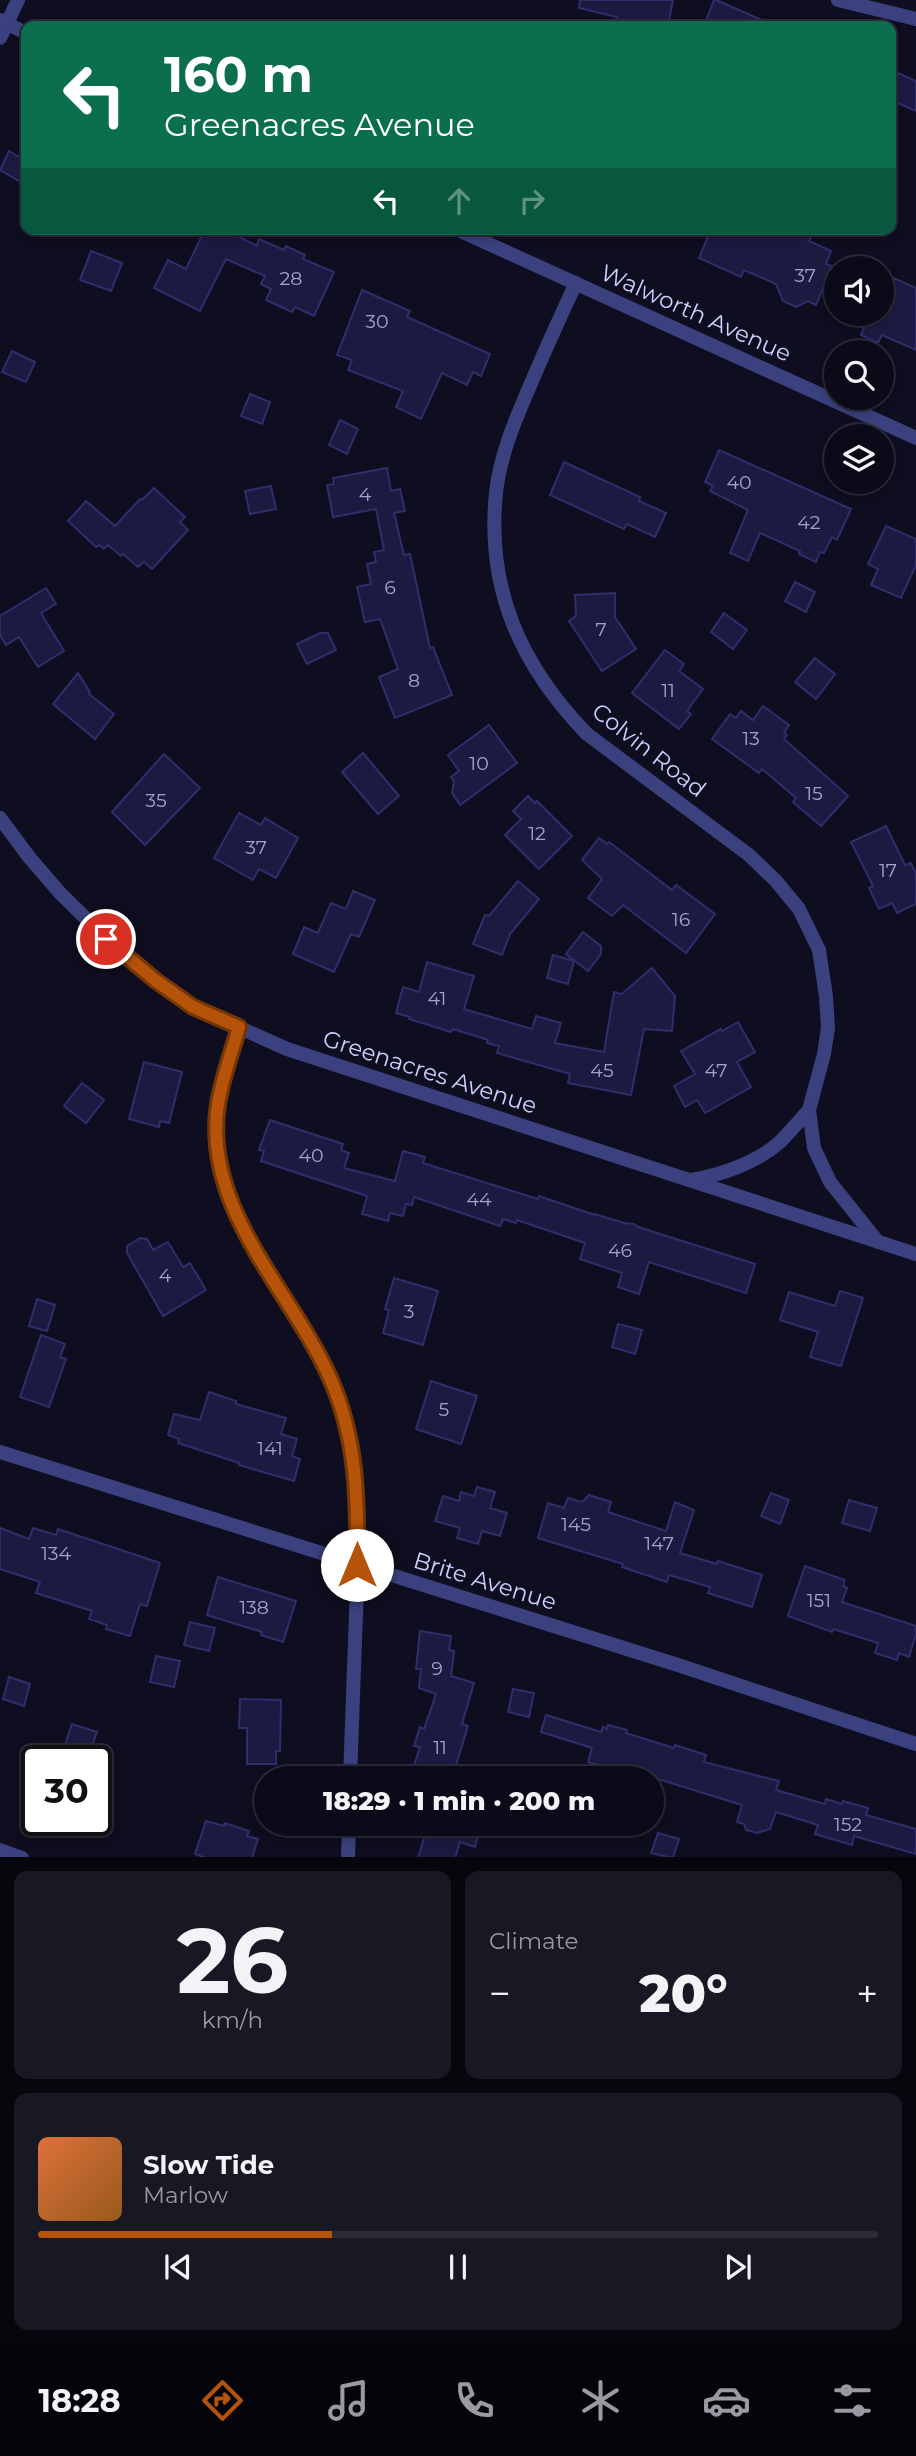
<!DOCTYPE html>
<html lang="en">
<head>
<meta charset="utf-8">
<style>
  body { margin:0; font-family:Montserrat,sans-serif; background:#181825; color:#f1f3f6; height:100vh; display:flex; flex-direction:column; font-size:26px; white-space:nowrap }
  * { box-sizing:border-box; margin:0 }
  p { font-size:23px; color:#999aa2 }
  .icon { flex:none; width:38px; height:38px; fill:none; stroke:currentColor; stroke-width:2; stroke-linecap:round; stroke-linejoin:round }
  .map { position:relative; height:1857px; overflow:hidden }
  .panel { display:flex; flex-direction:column; gap:14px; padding:14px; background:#06060d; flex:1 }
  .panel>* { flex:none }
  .guide { position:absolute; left:21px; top:21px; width:875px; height:214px; border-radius:14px; box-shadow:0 4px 10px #0003,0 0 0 2px #2a2b37; background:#0b6e4f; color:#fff; overflow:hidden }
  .buttons { position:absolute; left:824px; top:256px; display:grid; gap:14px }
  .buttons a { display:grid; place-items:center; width:70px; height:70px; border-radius:50%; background:#0a0a18; box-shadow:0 4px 10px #0003,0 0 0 2px #2a2b37; font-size:35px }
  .speed { position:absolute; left:21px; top:1745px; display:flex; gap:14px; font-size:35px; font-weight:700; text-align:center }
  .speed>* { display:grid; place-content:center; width:91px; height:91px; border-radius:50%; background:#0a0a18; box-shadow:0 4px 10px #0003,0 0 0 2px #2a2b37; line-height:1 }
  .speed .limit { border:4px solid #111; border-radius:10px; background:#fff; color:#111 }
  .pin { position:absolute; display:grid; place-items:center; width:60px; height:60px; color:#fff; margin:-30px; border:4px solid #fff; border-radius:50%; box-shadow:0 2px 7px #0007 }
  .me { position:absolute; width:77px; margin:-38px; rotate:0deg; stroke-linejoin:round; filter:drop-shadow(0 0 5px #0008) }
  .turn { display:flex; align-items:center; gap:24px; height:147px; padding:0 28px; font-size:32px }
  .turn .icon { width:91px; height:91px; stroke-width:2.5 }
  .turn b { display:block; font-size:49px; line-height:60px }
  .lanes { display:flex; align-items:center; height:66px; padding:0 28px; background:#0003; justify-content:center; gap:35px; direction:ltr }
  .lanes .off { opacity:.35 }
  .big { font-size:52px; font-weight:800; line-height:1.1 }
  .panel .card { flex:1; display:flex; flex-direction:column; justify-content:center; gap:10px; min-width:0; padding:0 24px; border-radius:14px; background:#181825 }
  .panel .dial { align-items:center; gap:0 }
  .dial b { font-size:91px; line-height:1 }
  .song { display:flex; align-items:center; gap:21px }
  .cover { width:84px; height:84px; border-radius:10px; background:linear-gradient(135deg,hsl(20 70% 55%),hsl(30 70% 35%)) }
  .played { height:7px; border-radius:4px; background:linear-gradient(90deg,#b45309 35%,#2a2b37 35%) }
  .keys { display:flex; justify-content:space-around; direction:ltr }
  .heat { display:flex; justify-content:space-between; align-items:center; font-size:38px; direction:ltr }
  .panel .tiles { flex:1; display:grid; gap:14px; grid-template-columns:1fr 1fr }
  .card:last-child { grid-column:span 2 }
  .trip { position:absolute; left:254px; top:1766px; width:410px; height:70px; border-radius:35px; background:#0a0a18; box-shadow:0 4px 10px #0003,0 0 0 2px #2a2b37; font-weight:800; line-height:70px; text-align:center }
  .tabs { display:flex; height:112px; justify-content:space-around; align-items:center; background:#04040a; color:#999aa2 }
  .tabs .icon { width:49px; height:49px }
  .tabs .active { color:#b45309 }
  .tabs b { font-size:32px; color:#f1f3f6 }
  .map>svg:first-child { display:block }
  .building { fill:#1d1a41; stroke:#312d6c; stroke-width:2 }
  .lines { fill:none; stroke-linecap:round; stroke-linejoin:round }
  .minor { stroke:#3a417e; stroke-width:14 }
  .tertiary { stroke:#3a417e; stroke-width:14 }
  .route-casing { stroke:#753606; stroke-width:18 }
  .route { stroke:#b45309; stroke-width:12 }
  .labels { text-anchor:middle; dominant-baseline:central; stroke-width:7; stroke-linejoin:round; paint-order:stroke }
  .number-label { font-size:19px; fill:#a2a2cf }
  .street-label { font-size:23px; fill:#ced0fe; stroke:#0e0e20 }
</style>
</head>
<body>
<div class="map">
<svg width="916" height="1858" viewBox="0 0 916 1858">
  <rect width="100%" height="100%" fill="#0e0e20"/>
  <g class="building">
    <path d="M580,0H673L668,26H615L617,17L579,8Z"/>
    <path d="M714,0H716L776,26H704Z"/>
    <path d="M891,70L916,81V111L891,100Z"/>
    <path d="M9,151L26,161V185L0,170Z"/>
    <path d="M205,229H224L257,246L259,239L284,250L286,246L305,255L303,259L334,272L314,316L295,307L292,312L266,300L271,289L261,284L265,276L226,259L200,311L154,288L168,260L186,269Z"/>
    <path d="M711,229H814L809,241L831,251L826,264L832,266L816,305L808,301L796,307L783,301L776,284L744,270L741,277L699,258Z"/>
    <path d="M91,251L122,263L111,291L80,280Z"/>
    <path d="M889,276L916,288V350L882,335L878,343L861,335L864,328L832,313H882V292Z"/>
    <path d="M362,290L410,311L407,317L490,354L481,376L473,372L467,385L442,373L421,419L396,407L403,391L348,370L352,360L337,355Z"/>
    <path d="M12,351L35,362L26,382L2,372Z"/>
    <path d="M250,394L270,402L262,424L241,416Z"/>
    <path d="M340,420L358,429L347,454L329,445Z"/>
    <path d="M719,450L851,509L837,540L832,537L824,553L820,552L816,562L799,554L800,551L760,533L748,561L730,553L748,510L710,491L713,486L705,482Z"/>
    <path d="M564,462L640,497L639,501L666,513L655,537L627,524L624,529L550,495Z"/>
    <path d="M387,468L391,491L400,489L405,511L394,513L404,555L410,554L430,648L433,647L452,695L395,718L379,677L398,669L380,619L365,622L357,587L371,584L367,564L376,562L374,552L384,550L376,509L333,517L327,485L334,484L333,478Z"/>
    <path d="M271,486L276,509L250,514L245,491Z"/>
    <path d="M154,488L185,517L180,522L188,530L152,569L144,562L138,567L123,554L121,556L108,545L104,549L99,545L96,547L68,521L86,501L115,526L140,499L142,500Z"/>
    <path d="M886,526L916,539V565L901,598L871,585L878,569L868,564Z"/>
    <path d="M795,582L815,592L806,612L785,601Z"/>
    <path d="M46,588L56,604L41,613L64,651L38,667L19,637L6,645L0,635V616Z"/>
    <path d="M615,593V617L636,649L602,671L569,621L576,616L575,595Z"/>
    <path d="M724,613L747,630L733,649L711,632Z"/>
    <path d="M320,633H328L336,650L307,664L297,644Z"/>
    <path d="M665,650L684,664L679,671L703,689L687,711L691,714L679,729L632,693Z"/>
    <path d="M815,658L835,674L816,699L795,682Z"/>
    <path d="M78,673L90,692L89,694L114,714L95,739L53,704Z"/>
    <path d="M763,706L789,725L784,733L787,735L784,739L848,796L821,826L793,802L796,798L762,769L759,773L712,739L730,714L736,718L741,711L753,720Z"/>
    <path d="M489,725L517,763L460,805L452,793L454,781L451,777L459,771L448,755Z"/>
    <path d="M363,753L399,796L378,814L342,772Z"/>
    <path d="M164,754L200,788L145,845L112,812Z"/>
    <path d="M528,796L535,803L537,801L572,836L539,869L505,835L521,819L513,811Z"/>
    <path d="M239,813L261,825L265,818L298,838L276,878L259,869L253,880L214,858Z"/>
    <path d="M886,826L905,865L911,863L916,874V904L897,913L892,903L879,909L869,888L873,886L851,842Z"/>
    <path d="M599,838L607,844L609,842L672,890L676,885L715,914L686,953L623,905L612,916L588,898L602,879L582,860Z"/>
    <path d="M518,881L539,899L510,934L502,955L473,944L485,915L489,916Z"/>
    <path d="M353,891L375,900L359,937L351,934L334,972L293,954L304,927L318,933L331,903L346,909Z"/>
    <path d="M583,932L601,946V954L588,971L566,954Z"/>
    <path d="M553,955L574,961L568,984L547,978Z"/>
    <path d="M427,962L474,976L464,1009L532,1029L536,1016L561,1023L555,1043L604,1052L614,992L622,994L652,968L675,996L672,1031L644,1029L631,1095L568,1083L570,1074L497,1053L499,1046L487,1043L488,1040L453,1029L451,1032L409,1019L410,1017L396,1013L403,987L419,992Z"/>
    <path d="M738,1022L755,1052L737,1062L751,1087L705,1113L697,1100L685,1107L674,1086L695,1074L681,1051L721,1029L722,1031Z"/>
    <path d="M144,1062L182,1072L169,1123L160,1121L159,1127L129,1119Z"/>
    <path d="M82,1083L104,1100L86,1123L64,1106Z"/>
    <path d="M270,1120L343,1144L341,1150L349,1153L344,1168L395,1181L403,1151L425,1157L423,1163L538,1199L539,1196L595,1215V1214L624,1223L634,1224L638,1227L755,1264L746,1293L649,1262L639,1294L618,1287L622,1273L580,1259L585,1243L517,1220L516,1223L503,1219L500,1226L414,1197L412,1205L406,1204L403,1216L390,1213L388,1221L362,1214L367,1196L261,1161L264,1151L259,1150Z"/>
    <path d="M140,1238L147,1239L153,1250L168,1242L183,1267L190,1263L206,1290L163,1316L127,1253V1246Z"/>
    <path d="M394,1278L438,1291L423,1345L383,1333L389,1310L385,1309Z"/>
    <path d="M840,1291L863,1298L841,1366L810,1357L818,1332L780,1320L789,1292L835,1306Z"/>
    <path d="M37,1299L55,1305L47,1331L29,1326Z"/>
    <path d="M618,1324L642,1330L635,1354L612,1347Z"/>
    <path d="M41,1335L65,1344L60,1357L66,1359L49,1407L20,1397Z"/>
    <path d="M431,1381L477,1396L461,1444L416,1429Z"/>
    <path d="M209,1392L236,1401V1404L286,1418L281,1434L297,1439L292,1456L300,1459L294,1481L239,1465V1463L178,1443L179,1439L168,1435L174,1414L200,1420Z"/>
    <path d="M477,1487L495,1492L490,1508L507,1513L500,1536L482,1531L478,1544L457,1538L460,1528L435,1521L443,1496L459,1501L461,1492L474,1496Z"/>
    <path d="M771,1493L789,1500L780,1524L761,1516Z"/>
    <path d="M589,1495L611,1502L608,1512L666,1531L675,1502L694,1510L680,1553L717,1564L718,1561L762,1575L752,1607L708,1593L710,1587L669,1575L667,1582L622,1567L623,1564L538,1538L548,1503L564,1508L568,1498L582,1502Z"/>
    <path d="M849,1500L877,1508L870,1531L842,1523Z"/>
    <path d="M0,1528L29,1539L33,1528L56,1535L58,1529L160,1563L147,1606L140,1604L130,1636L106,1629L107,1625L89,1619L92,1611L36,1593L40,1582L0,1569Z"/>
    <path d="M805,1566L845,1580L843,1586L847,1588L842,1602L916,1626V1634L909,1657L899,1653L897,1660L875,1653L878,1643L833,1629L832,1632L788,1616Z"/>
    <path d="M218,1577L296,1601L283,1642L261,1635L262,1632L207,1615Z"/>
    <path d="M190,1622L215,1628L209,1651L184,1645Z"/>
    <path d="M420,1631L451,1636L449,1650L454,1651L451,1676L474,1683L462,1724L468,1726L452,1778H441L413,1769L420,1747L414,1746L420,1727L424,1729L436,1694L419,1688L421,1669H416Z"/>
    <path d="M156,1656L180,1661L174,1687L150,1682Z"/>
    <path d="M9,1677L30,1684L24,1706L3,1699Z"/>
    <path d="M513,1689L534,1693L529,1717L508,1712Z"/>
    <path d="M240,1699L281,1700L280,1751H276V1764H247V1728H239Z"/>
    <path d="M546,1715L601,1732L603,1727L607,1729L608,1725L627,1730L626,1733L674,1748L675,1745L706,1755L704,1762L779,1781L776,1790L825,1804L826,1799L842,1804L843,1801L868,1808L866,1815L916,1829V1854L854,1836L852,1845L815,1834L818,1825L776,1812L770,1829L757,1833L746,1830L744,1824L737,1822L742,1805L616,1766L615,1770L588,1762L592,1748L541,1732Z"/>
    <path d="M72,1724L97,1732L87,1760H60Z"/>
    <path d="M206,1821L224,1826L225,1823L249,1831L247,1836L258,1839L252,1858H206L195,1854Z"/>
    <path d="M415,1824H467L480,1828L475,1847L460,1842L455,1858H418L426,1831L414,1828Z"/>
    <path d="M658,1833L679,1839L673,1858L651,1853Z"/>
  </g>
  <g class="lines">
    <g class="minor">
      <path d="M838,0L916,19"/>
      <path d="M0,38L18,0"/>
      <path d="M576,283C561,315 546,348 532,381C517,416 500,454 496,493C486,589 521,666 587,734L749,855L776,881L799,909L819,950L826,996L828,1028L824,1054L809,1110L814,1148L830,1182L878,1242"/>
      <path d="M0,818L29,857L60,893L121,953L193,1007L287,1049L916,1254"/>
      <path d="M239,1028C230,1058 218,1088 217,1120C213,1206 273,1270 312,1340C329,1370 343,1405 351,1439C361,1487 358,1538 357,1587C355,1651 352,1714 350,1778"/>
      <path d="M691,1180C721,1175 756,1163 780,1142C790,1132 800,1120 809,1110"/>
      <path d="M0,1452L678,1665L916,1744"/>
      <path d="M0,1850L22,1858"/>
      <path d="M348,1858L349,1824"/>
    </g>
    <g class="tertiary">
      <path d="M0,20L26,33"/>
      <path d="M456,229L916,438"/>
    </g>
  </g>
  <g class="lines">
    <g class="route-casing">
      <path id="route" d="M106,939L155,980L193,1007L239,1027C232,1052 222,1078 218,1104C202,1209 291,1290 330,1378C357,1438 358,1500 357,1565"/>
    </g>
    <use href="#route" class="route"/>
  </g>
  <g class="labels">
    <g class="number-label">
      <text x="805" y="275">37</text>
      <text x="291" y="278">28</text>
      <text x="377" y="321">30</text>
      <text x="739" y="482">40</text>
      <text x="365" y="494">4</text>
      <text x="809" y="522">42</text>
      <text x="390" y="587">6</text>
      <text x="601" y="629">7</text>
      <text x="414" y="680">8</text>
      <text x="668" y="690">11</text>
      <text x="751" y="738">13</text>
      <text x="479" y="763">10</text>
      <text x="814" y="793">15</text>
      <text x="156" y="800">35</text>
      <text x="537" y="833">12</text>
      <text x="256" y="847">37</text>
      <text x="888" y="870">17</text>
      <text x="681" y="919">16</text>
      <text x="437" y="998">41</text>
      <text x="602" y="1070">45</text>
      <text x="716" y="1070">47</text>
      <text x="311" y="1155">40</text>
      <text x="479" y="1199">44</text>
      <text x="620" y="1250">46</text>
      <text x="165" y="1275">4</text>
      <text x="409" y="1311">3</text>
      <text x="444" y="1409">5</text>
      <text x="270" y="1448">141</text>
      <text x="576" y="1524">145</text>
      <text x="659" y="1543">147</text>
      <text x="56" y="1553">134</text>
      <text x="819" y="1600">151</text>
      <text x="254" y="1607">138</text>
      <text x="437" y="1668">9</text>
      <text x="440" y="1747">11</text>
      <text x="848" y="1824">152</text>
    </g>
    <g class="street-label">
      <text transform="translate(696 313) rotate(24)">Walworth Avenue</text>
      <text transform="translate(649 750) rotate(38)">Colvin Road</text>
      <text transform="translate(430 1072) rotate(18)">Greenacres Avenue</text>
      <text transform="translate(485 1581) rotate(17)">Brite Avenue</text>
    </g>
  </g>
</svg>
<div class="buttons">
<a><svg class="icon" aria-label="sound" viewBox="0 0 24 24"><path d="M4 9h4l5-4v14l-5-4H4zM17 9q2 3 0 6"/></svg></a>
<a><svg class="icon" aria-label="search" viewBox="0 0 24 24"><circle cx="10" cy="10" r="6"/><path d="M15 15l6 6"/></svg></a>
<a><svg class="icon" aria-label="layers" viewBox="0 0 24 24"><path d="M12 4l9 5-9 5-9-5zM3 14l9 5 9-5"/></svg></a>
</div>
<div class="speed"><div class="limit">30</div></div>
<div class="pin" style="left:106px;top:939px;background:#d93025"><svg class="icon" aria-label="arrive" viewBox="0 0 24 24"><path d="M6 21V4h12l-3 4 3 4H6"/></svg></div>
<svg class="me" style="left:357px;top:1565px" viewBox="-20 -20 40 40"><circle r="19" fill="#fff"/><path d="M0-13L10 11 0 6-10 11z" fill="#b45309"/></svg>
<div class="trip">18:29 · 1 min · 200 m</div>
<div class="guide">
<div class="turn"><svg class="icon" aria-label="left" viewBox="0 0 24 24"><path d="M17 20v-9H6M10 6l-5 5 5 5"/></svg><div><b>160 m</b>Greenacres Avenue</div></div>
<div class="lanes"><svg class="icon" aria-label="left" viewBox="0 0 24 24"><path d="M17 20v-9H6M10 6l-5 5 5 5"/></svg><svg class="icon off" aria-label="ahead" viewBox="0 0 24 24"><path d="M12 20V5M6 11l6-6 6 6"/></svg><svg class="icon off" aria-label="right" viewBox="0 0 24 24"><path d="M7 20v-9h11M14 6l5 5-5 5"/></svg></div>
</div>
</div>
<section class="panel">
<div class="tiles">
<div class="card dial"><b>26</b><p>km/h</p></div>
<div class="card"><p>Climate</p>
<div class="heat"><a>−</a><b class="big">20°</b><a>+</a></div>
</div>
<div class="card">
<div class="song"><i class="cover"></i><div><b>Slow Tide</b><p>Marlow</p></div></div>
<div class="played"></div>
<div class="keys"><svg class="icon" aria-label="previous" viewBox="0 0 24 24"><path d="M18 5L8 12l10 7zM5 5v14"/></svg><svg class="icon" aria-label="pause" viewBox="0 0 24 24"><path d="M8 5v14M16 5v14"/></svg><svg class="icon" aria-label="next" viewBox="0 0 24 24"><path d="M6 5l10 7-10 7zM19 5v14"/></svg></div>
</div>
</div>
</section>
<nav class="tabs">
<b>18:28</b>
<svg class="icon active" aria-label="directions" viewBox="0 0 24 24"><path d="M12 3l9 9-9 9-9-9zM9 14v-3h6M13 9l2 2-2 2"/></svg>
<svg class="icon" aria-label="music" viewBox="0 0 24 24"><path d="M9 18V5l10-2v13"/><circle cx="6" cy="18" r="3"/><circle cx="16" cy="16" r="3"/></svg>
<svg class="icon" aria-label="phone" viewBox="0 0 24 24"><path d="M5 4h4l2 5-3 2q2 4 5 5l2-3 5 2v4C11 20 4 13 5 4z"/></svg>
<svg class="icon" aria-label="climate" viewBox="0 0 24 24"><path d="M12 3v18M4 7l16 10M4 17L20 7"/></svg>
<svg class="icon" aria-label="car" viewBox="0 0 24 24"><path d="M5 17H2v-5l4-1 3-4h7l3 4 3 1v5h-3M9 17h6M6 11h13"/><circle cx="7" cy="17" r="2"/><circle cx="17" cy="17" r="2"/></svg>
<svg class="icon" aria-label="filters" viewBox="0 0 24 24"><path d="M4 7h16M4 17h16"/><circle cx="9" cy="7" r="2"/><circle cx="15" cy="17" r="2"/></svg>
</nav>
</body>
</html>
